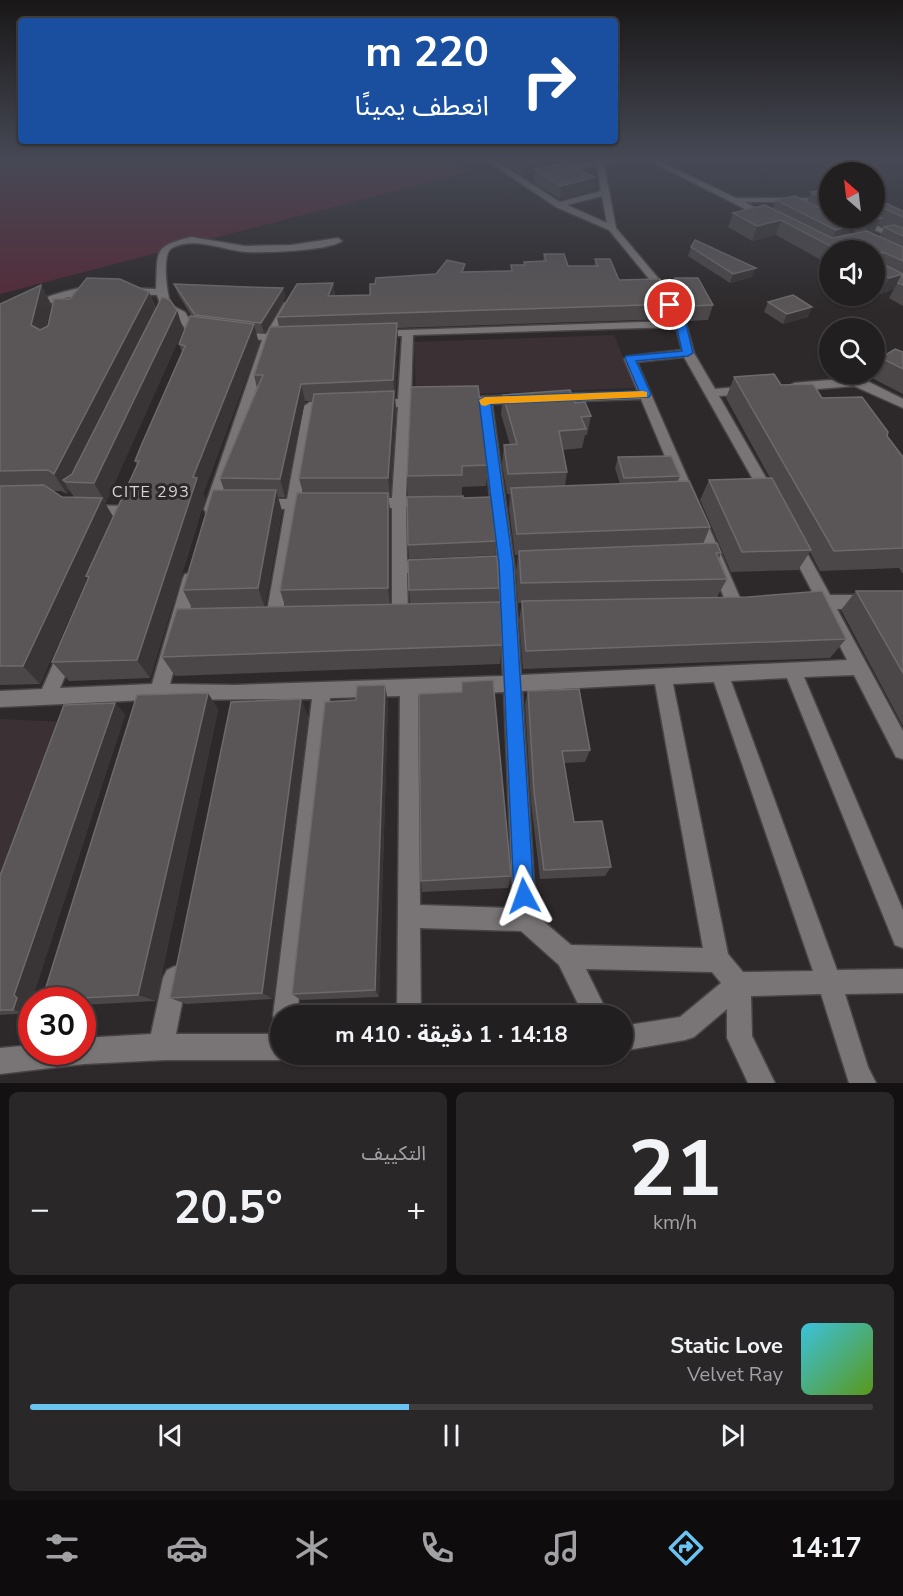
<!DOCTYPE html>
<html lang="ar">
<head>
<meta charset="utf-8">
<style>
  body { margin:0; font-family:"Nunito Sans","Noto Sans Arabic",sans-serif; background:#2a2729; color:#f1f3f6; direction:rtl; height:100vh; display:flex; flex-direction:column; font-size:22px; white-space:nowrap }
  * { box-sizing:border-box; margin:0 }
  p { font-size:20px; color:#a2a2a5 }
  .icon { flex:none; width:33px; height:33px; fill:none; stroke:currentColor; stroke-width:2; stroke-linecap:round; stroke-linejoin:round }
  .map { position:relative; height:1083px; overflow:hidden; direction:ltr }
  .details { display:flex; flex-direction:column; gap:9px; padding:9px; background:#131112; flex:1 }
  .details>* { flex:none }
  .hud { position:absolute; left:18px; top:18px; width:600px; height:126px; border-radius:6px; box-shadow:0 2px 4px #0004,0 0 0 2px #3f3d3e; direction:rtl; background:#1a4fa0; color:#fff; overflow:hidden }
  .needle { width:39px; rotate:332deg }
  .tools { position:absolute; left:819px; top:162px; display:grid; gap:12px }
  .tools a { display:grid; place-items:center; width:66px; height:66px; border-radius:50%; background:#221f20; box-shadow:0 2px 4px #0004,0 0 0 2px #3f3d3e; font-size:30px }
  .speed { position:absolute; left:18px; top:987px; display:flex; gap:12px; font-size:30px; font-weight:700; text-align:center }
  .speed>* { display:grid; place-content:center; width:78px; height:78px; border-radius:50%; background:#221f20; box-shadow:0 2px 4px #0004,0 0 0 2px #3f3d3e; line-height:1 }
  .speed .limit { border:9px solid #d22; background:#fff; color:#111 }
  .pin { position:absolute; display:grid; place-items:center; width:51px; height:51px; color:#fff; margin:-26px; border:3px solid #fff; border-radius:50%; box-shadow:0 2px 6px #0007 }
  .me { position:absolute; width:66px; margin:-33px; rotate:356deg; stroke-linejoin:round; filter:drop-shadow(0 0 4px #0008) }
  .turn { display:flex; align-items:center; gap:21px; height:126px; padding:0 30px; font-size:27px }
  .turn .icon { width:78px; height:78px; stroke-width:2.5 }
  .turn b { display:block; font-size:42px; line-height:51px }
  .big { font-size:45px; font-weight:700; line-height:1.1 }
  .details .card { flex:1; display:flex; flex-direction:column; justify-content:center; gap:9px; min-width:0; padding:0 21px; border-radius:9px; background:#2a2729 }
  .details .dial { align-items:center; gap:0 }
  .dial b { font-size:78px; line-height:1 }
  .song { display:flex; align-items:center; gap:18px }
  .cover { width:72px; height:72px; border-radius:9px; background:linear-gradient(135deg,hsl(190 70% 55%),hsl(90 70% 35%)) }
  .played { height:6px; border-radius:3px; background:linear-gradient(90deg,#6bc3f2 45%,#3f3d3e 45%) }
  .keys { display:flex; justify-content:space-around; direction:ltr }
  .heat { display:flex; justify-content:space-between; align-items:center; font-size:33px; direction:ltr }
  .details .tiles { flex:1; display:grid; gap:9px; grid-template-columns:1fr 1fr }
  .card:last-child { grid-column:span 2 }
  .trip { position:absolute; left:270px; top:1005px; width:363px; height:60px; border-radius:30px; background:#221f20; box-shadow:0 2px 4px #0004,0 0 0 2px #3f3d3e; font-weight:700; line-height:60px; text-align:center; direction:rtl }
  .dock { display:flex; height:96px; justify-content:space-around; align-items:center; background:#0e0c0d; color:#a2a2a5 }
  .dock .icon { width:42px; height:42px }
  .dock .on { color:#6bc3f2 }
  .dock b { font-size:27px; color:#f1f3f6 }
  .map>svg:first-child { display:block }
  .built { fill:#3b3033 }
  .green { fill:#552937 }
  .lines { fill:none; stroke-linecap:round; stroke-linejoin:round }
  .minor-casing { stroke:#474445; stroke-width:3 }
  .minor { fill:#797576; fill-rule:evenodd }
  .wall { fill:#4b4748; fill-rule:evenodd }
  .shaded-wall { fill:#393536 }
  .building { fill:#5a5657; stroke:#6d6a6b; stroke-width:1.5 }
  .route { fill:#1a73e8; stroke:#114b97; stroke-width:1.5 }
  .slow { fill:#f59e0b }
  .labels { text-anchor:middle; dominant-baseline:central; stroke-width:6; stroke-linejoin:round; paint-order:stroke }
  .neighbourhood-label { font-size:16px; letter-spacing:1.5px; fill:#d5d2d3; stroke:#2d292a }
</style>
</head>
<body>
<div class="map">
<svg width="903" height="1083" viewBox="0 0 903 1083">
  <rect width="100%" height="100%" fill="#2d292a"/>
  <g class="built">
    <path d="M614,335L636,388L416,396L414,342Z"/>
    <path d="M0,719L66,722L0,908Z"/>
  </g>
  <path class="green" d="M0,160H450L467,172L0,294Z"/>
  <g class="lines">
    <g class="minor-casing">
      <g id="minor">
        <path d="M486,160H494L560,202L601,191L597,165L556,174L553,170L594,160H633L604,164L616,228L664,285L686,324L694,353L715,389L749,386L755,390L749,394L719,396L776,495L769,500L764,499L684,357L637,362L744,607L742,612L736,614L730,612L728,607L641,399L552,402L546,398L552,394L638,392L624,359L630,356L682,350L676,327L413,335L411,399L429,398L435,402L429,406H410L406,497H428L435,502L428,507H406L407,561L434,562L437,566L434,570L407,573L408,614L406,619L400,621L394,619L392,614V508H371L364,503L371,498H392L398,407L376,408L370,404L376,400L398,399L402,336H378L374,335V331L674,321L655,286L609,230L556,207ZM602,196L607,223L567,205Z"/>
        <path d="M648,160H657L736,198H817L830,203V208L816,202H745L772,217L765,219Z"/>
        <path d="M851,218H861L903,238V244Z"/>
        <path d="M191,237L245,246L291,245L338,238L342,241C328,251 265,253 246,252C223,250 194,236 172,248C161,254 167,294 171,305L185,312L194,327L209,329V333L187,332L177,316L162,309L157,295L129,294L124,291L129,288L156,289C158,251 152,247 191,237Z"/>
        <path d="M85,287H99L104,290L99,293L64,298L0,323V316C28,304 55,292 85,287Z"/>
        <path d="M284,303L293,305L276,334L290,338L285,341H273L218,509L216,513H206L204,509L262,340L237,338L232,335L237,332L266,334Z"/>
        <path d="M854,378L869,382L903,399V408L854,386L794,391L788,387L794,383Z"/>
        <path d="M522,395L528,399L526,402L492,404L514,564L521,675L847,660L821,609L800,607L798,602L800,597L814,595L786,542L794,536L799,538L830,595H903V609H837L903,731V759L896,757L854,675L804,677L903,910V948L895,945L787,678L731,681L837,970L903,969V993L845,994L868,1067L876,1083H849L821,994L751,996L752,1036L775,1083H748L727,1038V1009L694,1037L685,1040L622,1051V1026L680,1017L721,983L712,972L586,969L609,1016H584L559,965L521,931L420,928L421,1016H397L400,696L330,698L297,1016H280V1026L276,1025L273,1016L312,699L146,700L0,707V691L42,689L61,646L67,644L73,646L76,651L60,688L152,684L183,578L185,574H197L199,578L170,684L235,685L503,676L498,564L479,404H470L468,401L474,397ZM714,682L813,971L743,972L728,954L673,684ZM655,684L703,948L571,945L536,915L522,691ZM504,692L513,908L420,905L418,696Z"/>
        <path d="M331,401L335,402V408L316,410L301,499H314L321,504L314,509H300L282,617L280,622L274,624L268,622L266,617L285,509H260L253,504L260,499H287L304,406L310,402Z"/>
        <path d="M88,505L126,506L133,511C127,519 87,518 81,510Z"/>
        <path d="M175,966L183,970L187,978L176,1034H280V1054L289,1056L280,1060H165L84,1064L0,1074V1048L32,1045V1052H82V1038L151,1034L163,978L167,970Z"/>
      </g>
    </g>
    <use href="#minor" class="minor"/>
  </g>
  <g class="wall">
    <path d="M503,160H553L552,165L562,163L557,160H585L570,165L595,177L593,190L560,199L533,182L534,173L522,176L503,163Z"/>
    <path d="M811,192L830,193V218H874V198L903,211V306L889,298L894,289L881,294L874,290V250H830V265L776,235L752,241L728,227L733,213L772,209L776,200L807,202ZM878,224L885,227L879,237L871,233L874,232ZM851,229L858,233L849,235Z"/>
    <path d="M691,247L752,277L730,283L688,256Z"/>
    <path d="M544,254L568,266H594L595,259L619,280L674,304L670,319L397,328L398,339L395,397L396,409L390,497H388L390,511V604H410L409,590L499,588L498,602L502,645L500,664L175,676L162,657L192,608L183,590L224,490L220,478L257,388L254,375L279,327L277,317L333,283L335,295H370L436,274L465,272L511,271V265H524V262L543,261ZM305,401H313L299,478L303,493L280,590L285,606L265,607L282,511L278,497H285Z"/>
    <path d="M675,278L713,305L708,320L687,321L671,293Z"/>
    <path d="M174,284L283,288L285,298L264,333L256,332L259,344L203,494L205,499L150,678L69,681L52,662L88,579L87,578L40,684L0,685V304L41,285L51,304L46,327L70,299L149,292L156,309L177,310L183,330L105,503L113,518L137,465L135,461L182,352L179,344L192,317L178,294ZM69,490L74,497H62L53,491H61L67,494Z"/>
    <path d="M768,302L808,317L783,324L764,312Z"/>
    <path d="M903,352V394L870,377L872,374H874V369L881,358Z"/>
    <path d="M734,377L781,385L822,398L887,436L903,457V574L899,568L820,571L810,552L798,570L731,572L700,500L709,480L770,478L726,398Z"/>
    <path d="M478,386L488,465L486,486L462,487V495L408,497L407,476Z"/>
    <path d="M503,395L575,403L591,416L587,435H585L582,448L563,450L567,472L565,486L620,484L615,468L618,457L680,476L678,481L710,527L703,544L721,553L719,558L727,579L717,597L846,639L830,658L523,669L519,620L522,603H518L516,571L518,555H515L509,509L510,494H507L502,464L504,445H510L501,414Z"/>
    <path d="M463,498L496,541L495,555L409,559L408,545Z"/>
    <path d="M856,591H903V726L841,610Z"/>
    <path d="M462,682L511,876L508,888L422,892L421,881L462,692Z"/>
    <path d="M528,691L590,750L585,762L564,763L574,822L611,867L605,876L540,879L531,802L525,705Z"/>
    <path d="M208,693L218,710L156,1001L82,1005V1000H43Z"/>
    <path d="M301,699L308,717L273,999L186,1004L170,998Z"/>
    <path d="M388,702L379,997L301,1000L292,994Z"/>
    <path d="M115,703L125,715L32,999L31,1013L0,1015V876Z"/>
  </g>
  <g class="shaded-wall">
    <path d="M541,160H553L552,168L534,169V173L522,176L523,165Z"/>
    <path d="M567,160H585L566,166Z"/>
    <path d="M595,177L593,190L560,199L561,186Z"/>
    <path d="M881,218L874,232L863,236L870,221Z"/>
    <path d="M781,220L776,235L752,241L757,226Z"/>
    <path d="M853,225L847,239L830,244L836,230Z"/>
    <path d="M756,268L752,277L730,283L733,274Z"/>
    <path d="M903,274L894,289L881,294L889,278Z"/>
    <path d="M333,283L335,298L328,296Z"/>
    <path d="M41,285L51,304L42,344L31,325Z"/>
    <path d="M283,288L285,298L264,333L261,323Z"/>
    <path d="M149,292L156,311L73,482L63,480L69,490L67,494L54,474Z"/>
    <path d="M812,307L808,317L783,324L787,314Z"/>
    <path d="M177,310L183,330L106,503L94,483Z"/>
    <path d="M397,323L398,339L395,397L393,380Z"/>
    <path d="M254,324L259,344L203,494L205,499L150,678L137,660L193,477Z"/>
    <path d="M301,384L305,401L285,497L280,479Z"/>
    <path d="M394,391L396,409L390,497L388,478Z"/>
    <path d="M276,490L282,511L265,608L258,588Z"/>
    <path d="M388,493L390,511V606L388,588Z"/>
    <path d="M102,498L114,518L40,684L23,666Z"/>
    <path d="M385,685L388,702L379,997L375,990Z"/>
    <path d="M208,693L218,710L156,1001L138,995Z"/>
    <path d="M301,699L308,717L273,999L262,993Z"/>
    <path d="M115,703L125,715L32,999L33,1000H32L31,1013L13,1010L14,995Z"/>
  </g>
  <g class="building">
    <path d="M516,160H541L523,165Z"/>
    <path d="M565,163L595,177L561,186L534,169Z"/>
    <path d="M821,190L830,193V201L811,192Z"/>
    <path d="M795,196L830,213V218H838L853,225L836,230L776,200Z"/>
    <path d="M874,198L903,211V217L874,204Z"/>
    <path d="M765,205L832,238L867,231L903,247V261L883,252L879,254L881,263L903,274V285L898,283L903,274L889,278L874,270V250H838L781,220L757,226L733,213Z"/>
    <path d="M874,214L881,218L870,221L864,218H874Z"/>
    <path d="M894,225L903,228V236L884,227Z"/>
    <path d="M695,240L756,268L733,274L691,247Z"/>
    <path d="M544,254H564L568,266H598L595,259H610L619,280L660,279L674,304L277,317L297,284L333,283L328,296L370,295V284H375L376,278L436,274L447,260L465,264L462,272L512,271L511,265H525L524,262L546,261Z"/>
    <path d="M87,278L120,279L149,292L54,474L48,470L0,471V304L41,285L31,325L40,330L48,326L54,299H70Z"/>
    <path d="M675,278H698L713,305L691,306Z"/>
    <path d="M174,284L247,287L283,288L261,323L195,315Z"/>
    <path d="M793,295L812,307L787,314L768,302Z"/>
    <path d="M162,297L170,300L177,310L94,483L66,482L63,480L72,474Z"/>
    <path d="M190,316L254,324L193,477L197,478L137,660L52,662L89,577L86,576L139,461H135L141,446L185,346L179,344Z"/>
    <path d="M397,323L393,380L301,384L280,479L220,478L263,375H254L270,327Z"/>
    <path d="M895,349L903,352V369L881,358Z"/>
    <path d="M774,374L781,385L813,384L822,398L862,397L888,432L887,436L903,457V548L834,551L734,377Z"/>
    <path d="M478,386L488,465L462,466V475L407,476L411,387Z"/>
    <path d="M570,390L575,403L585,402L591,416L581,417L586,429L559,431L567,472L508,474L504,445L517,444L503,395Z"/>
    <path d="M394,391L388,478H299L314,394Z"/>
    <path d="M671,456L680,476L624,478L618,457Z"/>
    <path d="M772,478L811,550L742,552L709,480Z"/>
    <path d="M689,481L710,527L517,534L511,488Z"/>
    <path d="M44,485L62,497L102,498L23,666H0V486Z"/>
    <path d="M213,490H276L258,588L183,590Z"/>
    <path d="M297,493H388V588L280,590Z"/>
    <path d="M463,496V498L491,497L496,541L408,545L407,497Z"/>
    <path d="M717,543L721,553H716L727,579L521,583L519,551Z"/>
    <path d="M497,556L499,588L409,590L408,560Z"/>
    <path d="M822,591L846,639L526,651L522,601L748,597Z"/>
    <path d="M856,591H903V673Z"/>
    <path d="M501,602L502,645L162,657L177,609Z"/>
    <path d="M493,680L511,876L421,881L419,694L462,692V682Z"/>
    <path d="M385,685L375,990L292,994L325,702L356,700L357,686Z"/>
    <path d="M579,689L590,750L562,751L574,822L602,821L611,867L544,870L534,791L528,691Z"/>
    <path d="M208,693L138,995L42,1000L137,695Z"/>
    <path d="M301,699L262,993L170,998L231,702Z"/>
    <path d="M115,703L14,995L17,998L13,1010H0V876L64,705Z"/>
  </g>
  <linearGradient id="sky" x2="0" y2="1"><stop stop-color="#191717"/><stop offset="0.51" stop-color="#464955"/><stop offset="1" stop-color="#464955" stop-opacity="0"/></linearGradient>
  <rect width="903" height="312" fill="url(#sky)"/>
  <path class="route" d="M667,303H673L686,324L693,353L688,356L636,361L651,394L649,397L491,404L513,564L534,896L531,904L524,906L517,904L514,896L499,564L479,400L485,397L639,391L625,358L626,356L682,351L676,324Z"/>
  <path class="slow" d="M643,391L647,392V397L490,404L485,406L481,405L479,400L485,397Z"/>
  <g class="labels">
    <g class="neighbourhood-label">
      <text x="151" y="492">CITE 293</text>
    </g>
  </g>
</svg>
<div class="tools">
<a><svg class="needle" viewBox="-14 -14 28 28"><path d="M0-13l5 13h-10z" fill="#e53935"/><path d="M0 13l5-13h-10z" fill="#a2a2a5"/></svg></a>
<a><svg class="icon" aria-label="sound" viewBox="0 0 24 24"><path d="M4 9h4l5-4v14l-5-4H4zM17 9q2 3 0 6"/></svg></a>
<a><svg class="icon" aria-label="search" viewBox="0 0 24 24"><circle cx="10" cy="10" r="6"/><path d="M15 15l6 6"/></svg></a>
</div>
<div class="speed"><div class="limit">30</div></div>
<div class="pin" style="left:670px;top:305px;background:#d93025"><svg class="icon" aria-label="arrive" viewBox="0 0 24 24"><path d="M6 21V4h12l-3 4 3 4H6"/></svg></div>
<svg class="me" style="left:524px;top:896px" viewBox="-20 -20 40 40"><path d="M0-17L14 15 0 8-14 15z" fill="#1a73e8" stroke="#fff" stroke-width="4"/></svg>
<div class="trip">14:18 · 1 دقيقة · 410 m</div>
<div class="hud">
<div class="turn"><svg class="icon" aria-label="right" viewBox="0 0 24 24"><path d="M7 20v-9h11M14 6l5 5-5 5"/></svg><div><b>220 m</b>انعطف يمينًا</div></div>
</div>
</div>
<section class="details">
<div class="tiles">
<div class="card dial"><b>21</b><p>km/h</p></div>
<div class="card"><p>التكييف</p>
<div class="heat"><a>−</a><b class="big">20.5°</b><a>+</a></div>
</div>
<div class="card">
<div class="song"><i class="cover"></i><div><b>Static Love</b><p>Velvet Ray</p></div></div>
<div class="played"></div>
<div class="keys"><svg class="icon" aria-label="previous" viewBox="0 0 24 24"><path d="M18 5L8 12l10 7zM5 5v14"/></svg><svg class="icon" aria-label="pause" viewBox="0 0 24 24"><path d="M8 5v14M16 5v14"/></svg><svg class="icon" aria-label="next" viewBox="0 0 24 24"><path d="M6 5l10 7-10 7zM19 5v14"/></svg></div>
</div>
</div>
</section>
<nav class="dock">
<b>14:17</b>
<svg class="icon on" aria-label="directions" viewBox="0 0 24 24"><path d="M12 3l9 9-9 9-9-9zM9 14v-3h6M13 9l2 2-2 2"/></svg>
<svg class="icon" aria-label="music" viewBox="0 0 24 24"><path d="M9 18V5l10-2v13"/><circle cx="6" cy="18" r="3"/><circle cx="16" cy="16" r="3"/></svg>
<svg class="icon" aria-label="phone" viewBox="0 0 24 24"><path d="M5 4h4l2 5-3 2q2 4 5 5l2-3 5 2v4C11 20 4 13 5 4z"/></svg>
<svg class="icon" aria-label="climate" viewBox="0 0 24 24"><path d="M12 3v18M4 7l16 10M4 17L20 7"/></svg>
<svg class="icon" aria-label="car" viewBox="0 0 24 24"><path d="M5 17H2v-5l4-1 3-4h7l3 4 3 1v5h-3M9 17h6M6 11h13"/><circle cx="7" cy="17" r="2"/><circle cx="17" cy="17" r="2"/></svg>
<svg class="icon" aria-label="filters" viewBox="0 0 24 24"><path d="M4 7h16M4 17h16"/><circle cx="9" cy="7" r="2"/><circle cx="15" cy="17" r="2"/></svg>
</nav>
</body>
</html>
